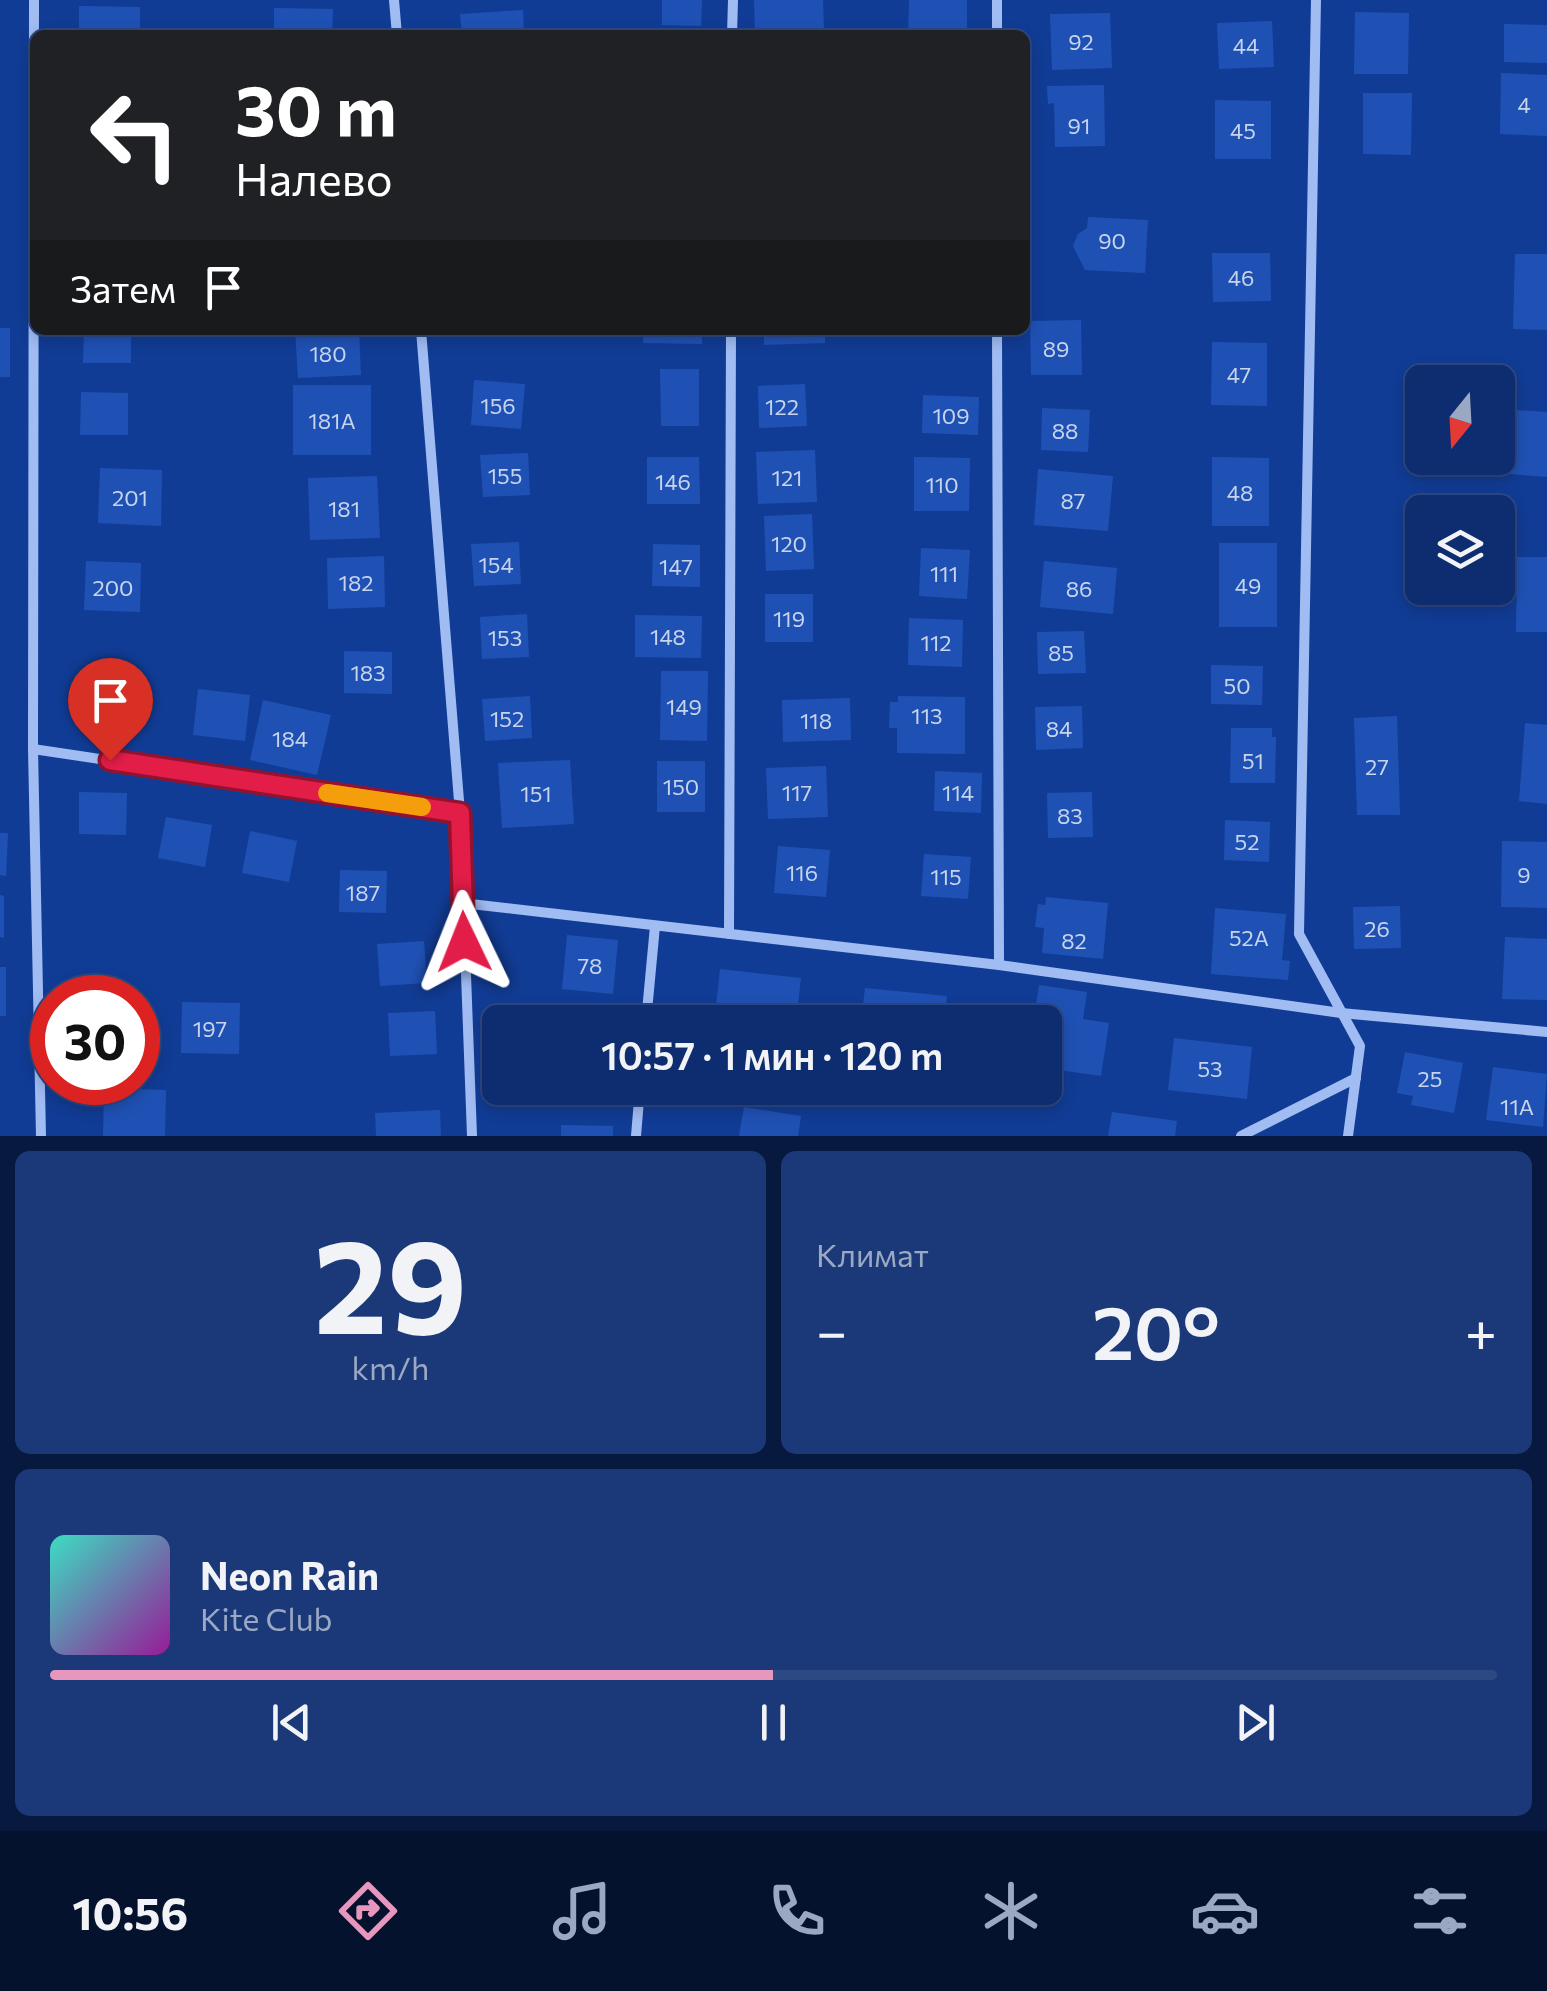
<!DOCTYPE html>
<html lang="ru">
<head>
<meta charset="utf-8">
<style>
  body { margin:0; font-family:Commissioner,sans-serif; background:#1b3978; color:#f1f3f6; height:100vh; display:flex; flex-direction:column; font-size:38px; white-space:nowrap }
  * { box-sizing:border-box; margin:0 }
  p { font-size:32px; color:#9aa8c3 }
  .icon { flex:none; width:55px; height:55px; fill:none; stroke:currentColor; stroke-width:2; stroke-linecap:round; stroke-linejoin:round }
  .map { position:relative; height:1136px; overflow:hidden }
  .sheet { display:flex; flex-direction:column; gap:15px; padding:15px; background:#07193e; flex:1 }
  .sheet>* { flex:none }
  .top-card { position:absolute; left:30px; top:30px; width:1000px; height:305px; border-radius:15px; box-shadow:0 5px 15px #0003,0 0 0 2px #2d4983; background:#202124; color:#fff; overflow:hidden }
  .needle { width:65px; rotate:198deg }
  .controls { position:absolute; left:1405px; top:365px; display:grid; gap:20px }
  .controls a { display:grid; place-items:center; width:110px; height:110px; border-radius:15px; background:#0d2d70; box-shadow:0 5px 15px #0003,0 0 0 2px #2d4983; font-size:50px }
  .speed { position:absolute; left:30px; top:975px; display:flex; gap:20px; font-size:50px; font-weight:700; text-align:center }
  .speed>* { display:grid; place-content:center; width:130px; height:130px; border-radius:50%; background:#0d2d70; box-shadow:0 5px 15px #0003,0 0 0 2px #2d4983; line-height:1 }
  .speed .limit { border:15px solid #d22; background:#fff; color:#111 }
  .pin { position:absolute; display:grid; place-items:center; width:85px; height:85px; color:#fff; margin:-102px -42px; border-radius:50% 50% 50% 0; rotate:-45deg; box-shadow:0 0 10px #0007 }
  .pin .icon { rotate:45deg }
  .me { position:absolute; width:110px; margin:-55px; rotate:358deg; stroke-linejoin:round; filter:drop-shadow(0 0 8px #0008) }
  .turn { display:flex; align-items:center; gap:35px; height:210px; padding:0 40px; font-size:45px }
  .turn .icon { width:130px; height:130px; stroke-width:2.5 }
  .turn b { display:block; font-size:70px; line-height:85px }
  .then { display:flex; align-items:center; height:95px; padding:0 40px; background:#0003; gap:20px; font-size:38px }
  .big { font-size:75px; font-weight:600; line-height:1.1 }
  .sheet .widget { flex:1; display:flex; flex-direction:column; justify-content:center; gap:15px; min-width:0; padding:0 35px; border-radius:15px; background:#1b3978 }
  .sheet .dial { align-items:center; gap:0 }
  .dial b { font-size:130px; line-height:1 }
  .song { display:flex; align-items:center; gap:30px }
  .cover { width:120px; height:120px; border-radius:15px; background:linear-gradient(135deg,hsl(170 70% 55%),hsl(300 70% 35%)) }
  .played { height:10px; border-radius:5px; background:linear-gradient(90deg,#e797bd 50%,#2d4983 50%) }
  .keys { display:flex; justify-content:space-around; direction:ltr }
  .heat { display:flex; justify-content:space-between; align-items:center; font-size:55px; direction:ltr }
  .sheet .tiles { flex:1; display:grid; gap:15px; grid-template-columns:1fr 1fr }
  .widget:last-child { grid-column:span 2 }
  .trip { position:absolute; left:482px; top:1005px; width:580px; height:100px; border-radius:15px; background:#0d2d70; box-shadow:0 5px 15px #0003,0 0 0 2px #2d4983; font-weight:600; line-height:100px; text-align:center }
  .tab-bar { display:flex; height:160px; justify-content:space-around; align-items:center; background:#05122d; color:#9aa8c3 }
  .tab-bar .icon { width:70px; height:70px }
  .tab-bar .current { color:#e797bd }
  .tab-bar b { font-size:45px; color:#f1f3f6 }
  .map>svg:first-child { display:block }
  .building { fill:#1f51b5 }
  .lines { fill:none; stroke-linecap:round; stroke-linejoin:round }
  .street { stroke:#a0bcf3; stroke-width:10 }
  .route-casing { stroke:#92132f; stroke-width:25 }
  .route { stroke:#e11d48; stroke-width:18 }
  .slow { stroke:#f59e0b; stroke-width:18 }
  .labels { text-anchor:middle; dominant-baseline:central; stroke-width:10; stroke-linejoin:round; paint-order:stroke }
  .number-label { font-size:22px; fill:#c7d4ec }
</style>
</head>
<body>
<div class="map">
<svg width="1547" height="1136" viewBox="0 0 1547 1136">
  <rect width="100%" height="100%" fill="#113c95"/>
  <g class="building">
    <path d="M662,0H702L701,26L662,25Z"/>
    <path d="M754,0H823L824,31L755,33Z"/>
    <path d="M909,0H967V35H908Z"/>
    <path d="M79,6L140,7V35H79Z"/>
    <path d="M274,8L333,9L332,35H274Z"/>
    <path d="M523,10L524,35H462L460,14Z"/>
    <path d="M1355,12L1409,13L1408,74H1354Z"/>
    <path d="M1110,13L1112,68L1052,70L1050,14Z"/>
    <path d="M1272,21L1274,67L1219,69L1217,23Z"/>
    <path d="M1504,24L1547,25V63L1504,62Z"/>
    <path d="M1501,73L1547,75V136L1500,134Z"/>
    <path d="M1104,85L1105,146L1055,147L1054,103L1048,104L1047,86Z"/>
    <path d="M1363,93H1412L1411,155L1363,154Z"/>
    <path d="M1215,100L1271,101V159H1215Z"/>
    <path d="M1088,217L1148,220L1145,273L1085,270L1073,246L1078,234L1087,228Z"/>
    <path d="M1212,253H1270L1271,301L1213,302Z"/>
    <path d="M1515,254H1547V330L1513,329Z"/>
    <path d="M1081,320L1082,375H1031L1030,321Z"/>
    <rect x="0" y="328" width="10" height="49"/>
    <path d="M84,330H131V363H83Z"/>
    <path d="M295,330H359L361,375L298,378Z"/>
    <path d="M643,330H702V344L643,343Z"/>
    <path d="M764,330H825V343L764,345Z"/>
    <path d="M1212,342L1267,343V406L1211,405Z"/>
    <path d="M660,369H699V426H661Z"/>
    <path d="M474,380L525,384L521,429L471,425Z"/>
    <path d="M805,384L807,426L759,428L758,386Z"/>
    <rect x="293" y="385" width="78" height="70"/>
    <path d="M81,392L128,393V435H80Z"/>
    <path d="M923,395L979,397L978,435L922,433Z"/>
    <path d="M1042,408L1090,410L1088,452L1041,450Z"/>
    <path d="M1515,410L1547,412V477L1510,474Z"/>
    <path d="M815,450L817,502L758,504L756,452Z"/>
    <path d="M528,453L530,495L483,497L480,455Z"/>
    <path d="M647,457H699L700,504H647Z"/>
    <path d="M914,457L970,458L969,511H914Z"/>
    <path d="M1212,457L1269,458V526H1212Z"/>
    <path d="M100,468L162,470L161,526L98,523Z"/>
    <path d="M1038,469L1113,476L1108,531L1034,525Z"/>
    <path d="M377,476L380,538L310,540L308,478Z"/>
    <path d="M812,514L814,569L766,571L764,516Z"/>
    <path d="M519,542L521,584L474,586L471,544Z"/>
    <rect x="1219" y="543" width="58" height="84"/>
    <path d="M653,544L700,545V587L652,586Z"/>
    <path d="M921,548L970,550L967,599L919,596Z"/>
    <path d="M384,556L385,607L328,609L327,558Z"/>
    <path d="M1517,557H1547V632H1516Z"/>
    <path d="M86,561L141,563L140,612L84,610Z"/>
    <path d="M1044,561L1117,568L1113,614L1040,607Z"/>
    <rect x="765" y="594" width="48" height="48"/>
    <path d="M527,614L529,657L482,659L480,617Z"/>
    <path d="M635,615L702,616L701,658L635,657Z"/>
    <path d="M909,618L963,620L962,667L908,665Z"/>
    <path d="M1084,631L1086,673L1038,674L1037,632Z"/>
    <path d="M344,651L392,652V694L344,693Z"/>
    <path d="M1211,665L1263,666L1262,705L1211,704Z"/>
    <path d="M661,671H708L707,741L660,740Z"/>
    <path d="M80,678L134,680L132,727L79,725Z"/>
    <path d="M198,689L250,695L245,741L193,735Z"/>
    <path d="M530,696L532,738L485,741L482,699Z"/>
    <path d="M898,696L965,697V754L897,753V728H889L890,702H898Z"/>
    <path d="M850,698L851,740L783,742L782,700Z"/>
    <path d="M263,700L331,715L317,775L250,760Z"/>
    <path d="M1082,706L1083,748L1036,750L1035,707Z"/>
    <path d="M1397,716L1400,815H1357L1354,718Z"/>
    <path d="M1525,723L1547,725V804L1519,801Z"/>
    <path d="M1231,728H1272V737H1276L1275,783H1230Z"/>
    <path d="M570,760L574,824L502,828L498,763Z"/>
    <rect x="657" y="761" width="48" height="51"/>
    <path d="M826,766L828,817L768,819L766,768Z"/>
    <path d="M935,771L982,773L981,813L934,811Z"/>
    <path d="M79,792L127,793L126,835L79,834Z"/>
    <path d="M1092,792L1093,837L1048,838L1047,793Z"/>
    <path d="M166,817L212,825L205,867L158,858Z"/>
    <path d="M1225,820L1270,822L1269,862L1224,860Z"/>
    <path d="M250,831L297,841L289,882L242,873Z"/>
    <path d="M0,833H8L6,876L0,875Z"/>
    <path d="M1502,841L1547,842V908L1501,907Z"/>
    <path d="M778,846L830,850L826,897L774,893Z"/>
    <path d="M924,854L971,857L968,899L921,896Z"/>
    <path d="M340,870L387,871L386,913L339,912Z"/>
    <path d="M0,895L4,896V938L0,937Z"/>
    <path d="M1046,897L1108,903L1103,959L1042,953L1044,928L1035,927L1038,904L1045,905Z"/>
    <path d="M1400,906L1401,948L1354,949L1353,907Z"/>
    <path d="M1215,908L1286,914L1282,960L1290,961L1288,980L1211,974Z"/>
    <path d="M567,935L618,940L613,994L562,989Z"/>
    <path d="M1505,937L1547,939V1000L1502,999Z"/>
    <path d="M424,941L427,983L380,986L377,944Z"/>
    <rect x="0" y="967" width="6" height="49"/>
    <path d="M720,969L801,978L796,1022L737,1012L736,1018L715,1016Z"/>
    <path d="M1039,985L1087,992L1083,1019L1109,1023L1101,1076L1045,1068V1022H1024L1026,1011L1035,1012Z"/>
    <path d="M865,988L947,996L944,1022H861Z"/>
    <path d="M182,1002L240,1003L239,1054L181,1053Z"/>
    <path d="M570,1010L623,1017L622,1022H568Z"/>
    <path d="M435,1011L437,1054L390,1056L388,1013Z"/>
    <path d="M1174,1038L1252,1047L1247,1099L1168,1090Z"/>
    <path d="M1405,1052L1463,1063L1454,1113L1411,1105L1413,1096L1397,1093Z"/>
    <path d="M1493,1067L1547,1074L1543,1127L1486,1120Z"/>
    <path d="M104,1088L166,1090L165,1136H103Z"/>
    <path d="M744,1107L801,1116L798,1136H739Z"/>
    <path d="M440,1110L441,1136H376L375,1113Z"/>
    <path d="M1112,1112L1177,1121L1175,1136H1108Z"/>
    <path d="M561,1125L613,1126V1136H561Z"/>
  </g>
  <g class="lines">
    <g class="street">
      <path d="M34,0L33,749L41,1136"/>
      <path d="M394,0L397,35"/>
      <path d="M997,0V35"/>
      <path d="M1316,0L1299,934L1360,1046L1348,1136"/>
      <path d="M732,35L733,0"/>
      <path d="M421,330L460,813L472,1136"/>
      <path d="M997,330L999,965"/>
      <path d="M33,749L460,813"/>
      <path d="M462,903L999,965L1341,1013L1547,1032"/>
      <path d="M729,934L731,330"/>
      <path d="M646,1022L655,926"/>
      <path d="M636,1136L640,1088"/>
      <path d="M1241,1136L1356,1078"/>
    </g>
  </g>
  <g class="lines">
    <g class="route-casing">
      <path id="route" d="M110,760L460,813L464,942"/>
    </g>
    <use href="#route" class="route"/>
    <path class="slow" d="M327,793L422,807"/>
  </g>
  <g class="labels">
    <g class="number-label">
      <text x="1081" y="41">92</text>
      <text x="1246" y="45">44</text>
      <text x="1524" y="104">4</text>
      <text x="1079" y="125">91</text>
      <text x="1243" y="130">45</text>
      <text x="1112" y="240">90</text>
      <text x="1241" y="277">46</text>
      <text x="1056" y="348">89</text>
      <text x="328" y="353">180</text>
      <text x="1239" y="374">47</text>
      <text x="498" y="405">156</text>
      <text x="782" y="406">122</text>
      <text x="951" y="415">109</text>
      <text x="332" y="420">181А</text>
      <text x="1065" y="430">88</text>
      <text x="505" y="475">155</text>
      <text x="787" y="477">121</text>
      <text x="673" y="481">146</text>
      <text x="942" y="484">110</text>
      <text x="1240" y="492">48</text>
      <text x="130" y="497">201</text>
      <text x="1073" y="500">87</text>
      <text x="344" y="508">181</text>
      <text x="789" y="543">120</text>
      <text x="496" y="564">154</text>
      <text x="676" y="566">147</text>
      <text x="944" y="573">111</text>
      <text x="356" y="582">182</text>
      <text x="1248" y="585">49</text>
      <text x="113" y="587">200</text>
      <text x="1079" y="588">86</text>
      <text x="789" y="618">119</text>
      <text x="668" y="636">148</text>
      <text x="505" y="637">153</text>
      <text x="936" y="642">112</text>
      <text x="1061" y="652">85</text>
      <text x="368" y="672">183</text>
      <text x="1237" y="685">50</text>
      <text x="684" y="706">149</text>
      <text x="927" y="715">113</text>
      <text x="507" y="718">152</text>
      <text x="816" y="720">118</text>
      <text x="1059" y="728">84</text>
      <text x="290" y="738">184</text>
      <text x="1253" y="760">51</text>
      <text x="1377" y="766">27</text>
      <text x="681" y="786">150</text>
      <text x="797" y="792">117</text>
      <text x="958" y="792">114</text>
      <text x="536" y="793">151</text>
      <text x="1070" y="815">83</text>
      <text x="1247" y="841">52</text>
      <text x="802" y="872">116</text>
      <text x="1524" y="874">9</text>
      <text x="946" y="876">115</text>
      <text x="363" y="892">187</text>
      <text x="1377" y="928">26</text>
      <text x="1249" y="937">52А</text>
      <text x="1074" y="940">82</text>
      <text x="590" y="965">78</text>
      <text x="210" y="1028">197</text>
      <text x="1210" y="1068">53</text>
      <text x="1430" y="1078">25</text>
      <text x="1517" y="1106">11А</text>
    </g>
  </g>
</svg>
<div class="controls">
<a><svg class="needle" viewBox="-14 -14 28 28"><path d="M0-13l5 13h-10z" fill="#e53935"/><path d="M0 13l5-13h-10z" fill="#9aa8c3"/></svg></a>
<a><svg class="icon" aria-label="layers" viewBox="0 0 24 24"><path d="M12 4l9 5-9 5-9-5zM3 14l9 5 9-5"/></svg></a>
</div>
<div class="speed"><div class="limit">30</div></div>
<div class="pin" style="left:110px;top:760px;background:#d93025"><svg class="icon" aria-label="arrive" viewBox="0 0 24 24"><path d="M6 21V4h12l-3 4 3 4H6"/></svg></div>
<svg class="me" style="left:464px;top:942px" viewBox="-20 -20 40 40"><path d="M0-17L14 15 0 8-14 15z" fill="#e11d48" stroke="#fff" stroke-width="4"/></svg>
<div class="trip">10:57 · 1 мин · 120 m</div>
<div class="top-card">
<div class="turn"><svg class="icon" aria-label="left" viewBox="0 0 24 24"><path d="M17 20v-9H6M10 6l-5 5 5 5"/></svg><div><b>30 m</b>Налево</div></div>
<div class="then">Затем<svg class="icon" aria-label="arrive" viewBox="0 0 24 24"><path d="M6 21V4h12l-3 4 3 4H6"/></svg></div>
</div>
</div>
<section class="sheet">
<div class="tiles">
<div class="widget dial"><b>29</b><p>km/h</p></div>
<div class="widget"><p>Климат</p>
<div class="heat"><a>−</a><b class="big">20°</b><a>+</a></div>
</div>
<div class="widget">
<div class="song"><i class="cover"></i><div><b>Neon Rain</b><p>Kite Club</p></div></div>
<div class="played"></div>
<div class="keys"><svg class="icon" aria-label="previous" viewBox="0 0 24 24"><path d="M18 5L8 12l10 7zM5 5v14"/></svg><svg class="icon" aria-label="pause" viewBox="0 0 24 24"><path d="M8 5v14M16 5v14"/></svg><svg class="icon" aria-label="next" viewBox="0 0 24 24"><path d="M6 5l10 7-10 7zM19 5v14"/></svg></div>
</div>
</div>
</section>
<nav class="tab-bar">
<b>10:56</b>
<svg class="icon current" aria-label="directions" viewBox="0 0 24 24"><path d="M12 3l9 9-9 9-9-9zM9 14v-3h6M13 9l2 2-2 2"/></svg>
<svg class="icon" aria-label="music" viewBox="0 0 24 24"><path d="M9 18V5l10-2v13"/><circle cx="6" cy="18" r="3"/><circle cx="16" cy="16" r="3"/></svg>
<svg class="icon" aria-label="phone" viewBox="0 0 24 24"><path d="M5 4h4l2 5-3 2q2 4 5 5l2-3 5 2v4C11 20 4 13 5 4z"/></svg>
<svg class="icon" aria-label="climate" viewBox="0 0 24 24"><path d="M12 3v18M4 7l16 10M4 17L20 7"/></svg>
<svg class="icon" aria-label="car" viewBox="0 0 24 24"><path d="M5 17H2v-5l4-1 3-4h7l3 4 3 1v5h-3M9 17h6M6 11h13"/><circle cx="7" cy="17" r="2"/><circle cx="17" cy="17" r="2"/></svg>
<svg class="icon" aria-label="filters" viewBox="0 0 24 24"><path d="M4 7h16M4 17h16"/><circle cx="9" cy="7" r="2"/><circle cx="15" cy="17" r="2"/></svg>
</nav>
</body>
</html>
